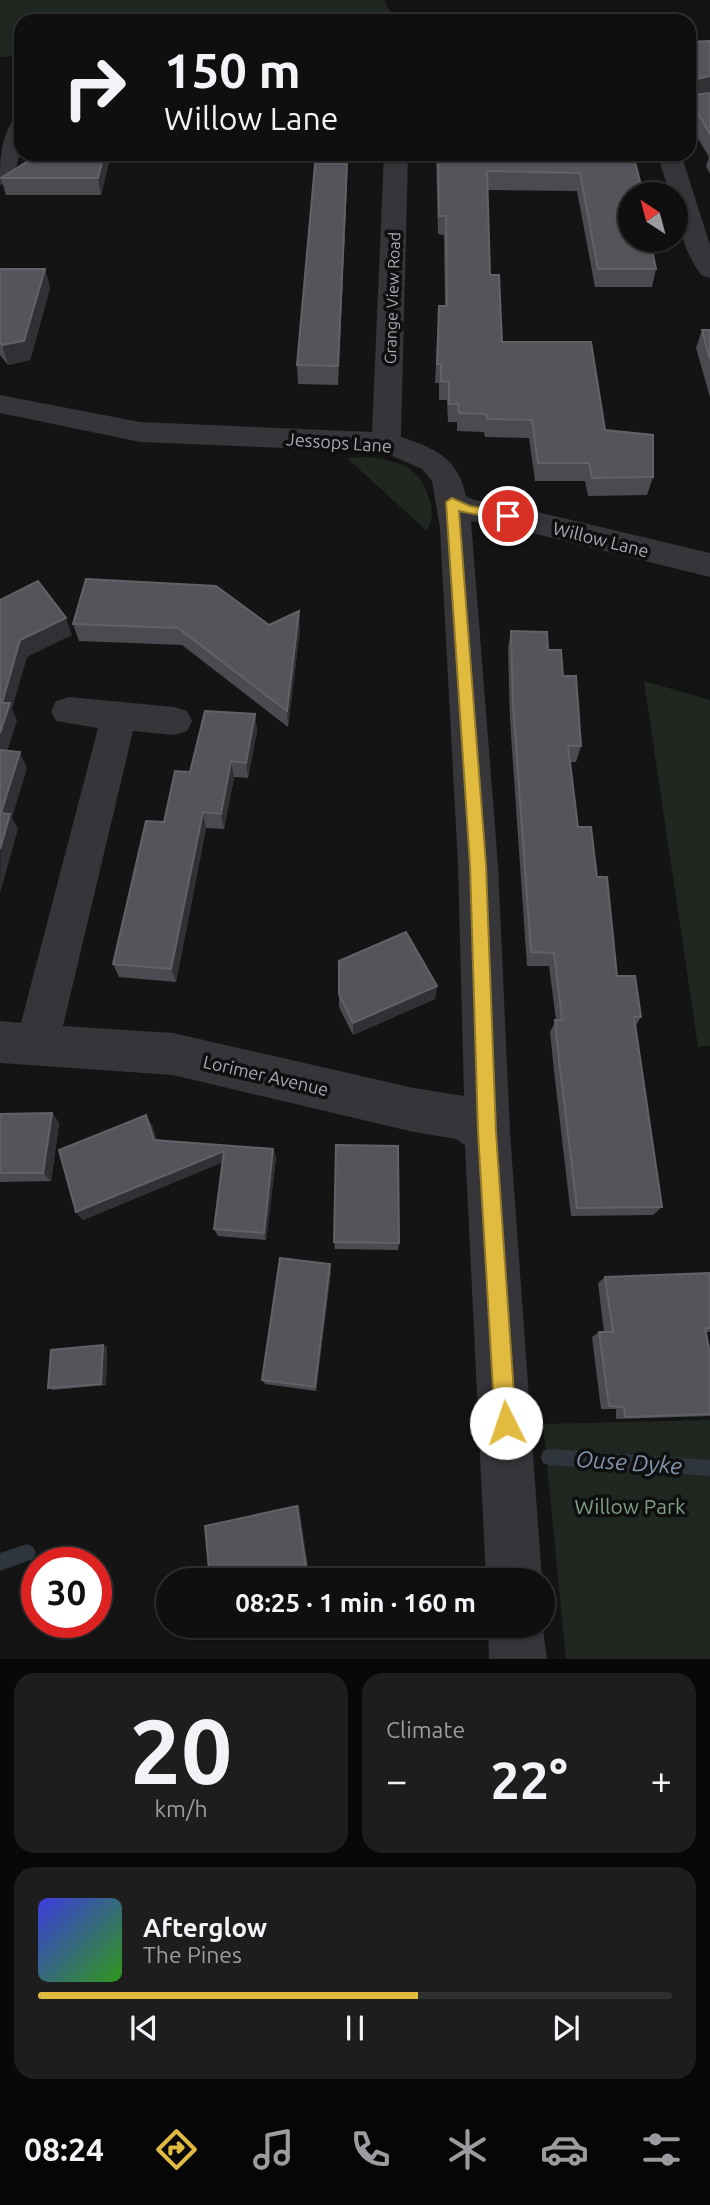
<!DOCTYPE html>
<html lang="en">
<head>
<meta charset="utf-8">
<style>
  body { margin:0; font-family:Ubuntu,sans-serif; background:#1d1d1e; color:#f1f3f6; height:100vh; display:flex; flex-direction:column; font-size:26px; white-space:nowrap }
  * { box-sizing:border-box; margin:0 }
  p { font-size:23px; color:#9b9c9f }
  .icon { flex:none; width:38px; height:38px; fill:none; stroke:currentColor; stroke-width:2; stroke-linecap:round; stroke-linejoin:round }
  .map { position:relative; height:1659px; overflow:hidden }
  .details { display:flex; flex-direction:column; gap:14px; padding:14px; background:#080809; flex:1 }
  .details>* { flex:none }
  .hud { position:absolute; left:14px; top:14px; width:682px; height:147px; border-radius:21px; box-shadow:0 2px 5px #0004,0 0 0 2px #2f2f30; background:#0f0f10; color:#f1f3f6; overflow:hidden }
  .needle { width:46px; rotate:324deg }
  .controls { position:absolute; left:618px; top:182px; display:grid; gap:14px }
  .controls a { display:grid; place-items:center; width:70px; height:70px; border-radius:50%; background:#0f0f10; box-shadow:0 2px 5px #0004,0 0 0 2px #2f2f30; font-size:35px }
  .speed { position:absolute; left:21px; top:1547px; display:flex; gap:14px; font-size:35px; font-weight:700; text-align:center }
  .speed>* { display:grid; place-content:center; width:91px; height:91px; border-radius:50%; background:#0f0f10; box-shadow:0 2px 5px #0004,0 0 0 2px #2f2f30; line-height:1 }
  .speed .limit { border:10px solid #d22; background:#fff; color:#111 }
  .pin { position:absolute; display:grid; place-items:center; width:60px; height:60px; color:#fff; margin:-30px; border:4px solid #fff; border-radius:50%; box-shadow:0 2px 7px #0007 }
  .me { position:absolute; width:77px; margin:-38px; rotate:356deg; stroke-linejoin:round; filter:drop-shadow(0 0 5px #0008) }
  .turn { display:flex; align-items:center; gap:24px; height:147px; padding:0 35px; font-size:32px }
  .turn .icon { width:91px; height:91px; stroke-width:2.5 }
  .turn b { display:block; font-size:49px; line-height:60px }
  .big { font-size:52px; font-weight:700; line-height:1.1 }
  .details .widget { flex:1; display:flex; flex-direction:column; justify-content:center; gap:10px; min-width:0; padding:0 24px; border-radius:21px; background:#1d1d1e }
  .details .dial { align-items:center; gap:0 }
  .dial b { font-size:91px; line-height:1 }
  .song { display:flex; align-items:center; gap:21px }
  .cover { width:84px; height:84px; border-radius:10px; background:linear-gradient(135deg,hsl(240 70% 55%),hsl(110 70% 35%)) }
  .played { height:7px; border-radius:4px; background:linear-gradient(90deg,#e1bb40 60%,#2f2f30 60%) }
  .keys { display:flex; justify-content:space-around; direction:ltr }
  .heat { display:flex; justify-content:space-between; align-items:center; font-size:38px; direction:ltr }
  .details .tiles { flex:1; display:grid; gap:14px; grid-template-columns:1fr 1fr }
  .widget:last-child { grid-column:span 2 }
  .trip { position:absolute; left:156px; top:1568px; width:399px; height:70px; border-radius:35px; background:#0f0f10; box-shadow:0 2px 5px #0004,0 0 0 2px #2f2f30; font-weight:700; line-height:70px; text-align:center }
  .tabs { display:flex; height:112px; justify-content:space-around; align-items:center; background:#060606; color:#9b9c9f }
  .tabs .icon { width:49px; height:49px }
  .tabs .current { color:#e1bb40 }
  .tabs b { font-size:32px; color:#f1f3f6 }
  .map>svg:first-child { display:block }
  .green { fill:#202721 }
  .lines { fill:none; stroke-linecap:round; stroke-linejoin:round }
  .stream { fill:#2e353c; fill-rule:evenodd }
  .minor { fill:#35353a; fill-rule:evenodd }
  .wall { fill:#4a4b50 }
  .shaded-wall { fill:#303134 }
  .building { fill:#54555a; stroke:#616268; stroke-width:2 }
  .route { fill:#e1bb40; stroke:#927a2a; stroke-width:2 }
  .labels { text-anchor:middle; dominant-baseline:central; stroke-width:7; stroke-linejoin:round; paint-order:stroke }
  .far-street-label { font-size:16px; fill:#a6a9b4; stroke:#0f0f10 }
  .street-label { font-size:18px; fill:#a6a9b4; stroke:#0f0f10 }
  .near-park-label { font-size:21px; fill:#7f9d84; stroke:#0f0f10 }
  .near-water-label { font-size:23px; font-style:italic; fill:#8093ac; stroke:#0f0f10 }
</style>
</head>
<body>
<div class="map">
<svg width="710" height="1659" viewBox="0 0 710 1659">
  <rect width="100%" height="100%" fill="#141415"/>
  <g class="green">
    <path d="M0,0H384L395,21H21V56L0,57Z"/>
    <path d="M369,457C400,462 418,465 429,498C433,511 433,519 427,531L347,458Z"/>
    <path d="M644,681L710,700V1046H698Z"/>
    <path d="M710,1420V1659H566L543,1424Z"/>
  </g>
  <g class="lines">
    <g class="stream">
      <path d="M549,1449L710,1460V1476L549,1465L543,1463L541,1457L543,1451Z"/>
      <path d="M27,1544L33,1547L36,1553L33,1559L0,1571V1553Z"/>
    </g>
    <g class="minor">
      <path d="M21,118C21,142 22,163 8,183L0,185C0,161 0,141 13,120Z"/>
      <path d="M384,154H408L401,437C435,448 458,458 466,496L474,500L508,505L710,553V577L508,527L471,521L498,865L510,1132L542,1580H486L465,1145L456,1139L414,1132L173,1075L0,1063V1021L21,1023L98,728L56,721L51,711L56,701L69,697L174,707L187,711L192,721L187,731L174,735L133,731L63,1026L173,1033L414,1088L464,1096L458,865L440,528L432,481L422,469L383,452L140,442L0,413V395L140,422L372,432Z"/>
      <path d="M657,154H681L710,245V278L701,275C684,251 676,223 676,194H670Z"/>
      <path d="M542,1622L547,1659H489L488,1626H542Z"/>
    </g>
  </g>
  <g class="wall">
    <path d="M690,42L704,94L710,93V174L706,166L709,157L690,125Z"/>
    <path d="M111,154L101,195H6L1,178Z"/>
    <path d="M436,154H633L643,193V194H630L656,269L652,287H595L577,191L488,190L490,275L502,342L605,430L653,477L647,495L588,496L585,481H535L529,438L485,437L484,432L457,431V422H448L447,400H439V383H435L439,306H445L444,235L438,234Z"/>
    <path d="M347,183L338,385L298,384L297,365Z"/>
    <path d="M0,269H45L50,288L30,360L8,365L0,355Z"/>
    <path d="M702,330H710V397L696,348Z"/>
    <path d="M73,624L269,625L300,628L288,727L182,645L79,641Z"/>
    <path d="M511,631L548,650L563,676L581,746L576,762H570L578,827L597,877L617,976L641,1017L635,1027L662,1207L653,1215L571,1216L554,1071L550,1032L556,1020L549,966H527L510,720L508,648Z"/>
    <path d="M255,714L257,731L248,778L234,777L224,829L206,828L176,982L119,977L113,964L164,822L190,772Z"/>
    <path d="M437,986L435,999L353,1035L339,1007V994Z"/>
    <path d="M52,1113L59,1123L51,1181L0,1182V1114Z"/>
    <path d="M152,1125L157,1141L273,1149L276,1158L266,1240L218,1236L214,1229L223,1162L83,1220L76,1212Z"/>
    <path d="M334,1242L399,1243L398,1250L335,1249Z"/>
    <path d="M331,1271L316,1391L265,1384L262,1380Z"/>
    <path d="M710,1273V1332H706L710,1353V1416L616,1419V1409H601L592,1337L599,1332H604L598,1283L605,1277Z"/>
    <path d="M103,1345L107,1347L106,1385L53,1390L48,1388Z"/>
  </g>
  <g class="shaded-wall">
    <path d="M710,76V92L690,97L692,80Z"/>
    <path d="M104,154H111L101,195L98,178Z"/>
    <path d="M347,164V183L338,385V366Z"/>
    <path d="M45,269L50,288L30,360L8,365L2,345Z"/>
    <path d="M299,611L300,628L288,727L287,711Z"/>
    <path d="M66,618L72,635L27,657L12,709L17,720L3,766L0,761V733L2,703L20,640Z"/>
    <path d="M255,714L257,731L248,778L246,763Z"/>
    <path d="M20,752L27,768L12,818L18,829L0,893L1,813Z"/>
    <path d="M231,761L234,777L224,829L221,814Z"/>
    <path d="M203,812L206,828L176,982L171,969Z"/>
    <path d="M437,986L435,999L353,1035V1023Z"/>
    <path d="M52,1113L59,1123L51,1181L43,1173Z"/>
    <path d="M146,1115L152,1125L160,1150L154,1140Z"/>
    <path d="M273,1149L276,1158L266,1240L264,1233Z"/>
    <path d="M224,1151L228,1160L83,1220L76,1212Z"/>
    <path d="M330,1264L331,1271L316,1391L315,1387Z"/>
    <path d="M103,1345L107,1347L106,1385L101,1384Z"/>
    <path d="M299,1505L310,1580H308L297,1506Z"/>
  </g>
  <g class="building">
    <path d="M710,41V76L692,80L693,95L710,93V134L690,100V42Z"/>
    <path d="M39,154H104L98,178H1Z"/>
    <path d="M438,154H633L643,193L630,194V240H650L656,269H598L580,173L487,171L490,275H499L502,342H591L605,430L653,435V477L592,478L589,463H538L532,420L487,419L486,414L459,413L458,404H449V382L441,381V364H437L439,306H447L446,216H439Z"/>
    <path d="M315,164H347L338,366L297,365Z"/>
    <path d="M0,269H45L24,341L2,345L0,343Z"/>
    <path d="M702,330H710V359Z"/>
    <path d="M86,579L216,586L269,625L299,611L287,711L178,628L73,624Z"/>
    <path d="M38,581L66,618L20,640L2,703H10L0,733V600Z"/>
    <path d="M511,631L547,632L548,650H561L563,676H576L581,746H568L578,827H591L597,877H607L617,976H635L641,1017H634L662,1207L577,1208L559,1060L555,1020H562L554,953L531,952L513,703Z"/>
    <path d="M205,711L255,714L246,763L231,761L221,814L203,812L171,969L113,964L146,821L164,822L175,771L190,772Z"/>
    <path d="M0,750L20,752L1,813L10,814L0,849Z"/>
    <path d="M406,932L437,986L353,1023L339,994V961Z"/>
    <path d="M52,1113L43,1173H0V1114Z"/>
    <path d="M146,1115L154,1140L273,1149L264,1233L214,1229L224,1151L76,1212L59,1150Z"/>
    <path d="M336,1145L398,1146L399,1243L334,1242Z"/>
    <path d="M280,1258L330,1264L315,1387L262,1380Z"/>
    <path d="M710,1273V1328H705L710,1353V1414L625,1417L624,1407L609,1406L599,1332H613L605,1277Z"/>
    <path d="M103,1345L101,1384L48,1388L51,1350Z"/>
    <path d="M297,1506L308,1580H210L205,1526Z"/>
  </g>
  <path class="route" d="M452,498L470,506L508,512L514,516L508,521L459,511L486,865L496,1132L516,1423L513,1430L506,1433L498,1430L495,1423L478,1132L470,865L446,502Z"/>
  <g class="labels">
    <g class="far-street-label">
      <text transform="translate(392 298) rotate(-88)">Grange View Road</text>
    </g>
    <g class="street-label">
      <text transform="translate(339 442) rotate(4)">Jessops Lane</text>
      <text transform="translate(601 539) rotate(14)">Willow Lane</text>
      <text transform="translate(266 1075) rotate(13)">Lorimer Avenue</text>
    </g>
    <g class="near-park-label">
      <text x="630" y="1506">Willow Park</text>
    </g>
    <g class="near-water-label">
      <text transform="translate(629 1462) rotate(4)">Ouse Dyke</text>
    </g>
  </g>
</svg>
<div class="controls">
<a><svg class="needle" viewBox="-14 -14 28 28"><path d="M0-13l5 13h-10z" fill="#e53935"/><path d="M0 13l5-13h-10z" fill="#9b9c9f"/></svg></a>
</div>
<div class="speed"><div class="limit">30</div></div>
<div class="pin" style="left:508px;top:516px;background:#d93025"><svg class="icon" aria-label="arrive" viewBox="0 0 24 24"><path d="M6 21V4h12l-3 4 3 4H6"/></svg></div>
<svg class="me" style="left:506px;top:1423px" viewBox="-20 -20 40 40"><circle r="19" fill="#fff"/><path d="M0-13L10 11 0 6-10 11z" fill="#e1bb40"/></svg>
<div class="trip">08:25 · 1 min · 160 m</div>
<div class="hud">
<div class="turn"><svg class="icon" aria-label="right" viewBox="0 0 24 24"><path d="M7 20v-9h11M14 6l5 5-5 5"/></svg><div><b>150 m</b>Willow Lane</div></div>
</div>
</div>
<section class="details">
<div class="tiles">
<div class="widget dial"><b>20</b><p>km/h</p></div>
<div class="widget"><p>Climate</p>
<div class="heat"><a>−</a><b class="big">22°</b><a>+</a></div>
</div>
<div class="widget">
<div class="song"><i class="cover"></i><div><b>Afterglow</b><p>The Pines</p></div></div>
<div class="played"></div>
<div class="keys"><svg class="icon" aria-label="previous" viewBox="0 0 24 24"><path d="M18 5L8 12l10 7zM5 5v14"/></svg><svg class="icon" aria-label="pause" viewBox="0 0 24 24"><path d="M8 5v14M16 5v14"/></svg><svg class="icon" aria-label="next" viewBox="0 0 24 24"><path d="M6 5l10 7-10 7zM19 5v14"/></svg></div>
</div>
</div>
</section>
<nav class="tabs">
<b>08:24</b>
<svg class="icon current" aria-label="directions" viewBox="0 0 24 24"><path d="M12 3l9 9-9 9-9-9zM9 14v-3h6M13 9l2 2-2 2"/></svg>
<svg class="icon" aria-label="music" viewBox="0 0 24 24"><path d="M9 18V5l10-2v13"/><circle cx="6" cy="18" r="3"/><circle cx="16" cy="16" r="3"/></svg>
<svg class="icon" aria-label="phone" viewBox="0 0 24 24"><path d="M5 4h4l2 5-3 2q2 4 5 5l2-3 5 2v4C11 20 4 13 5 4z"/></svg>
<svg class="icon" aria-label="climate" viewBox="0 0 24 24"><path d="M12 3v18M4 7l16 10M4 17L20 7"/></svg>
<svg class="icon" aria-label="car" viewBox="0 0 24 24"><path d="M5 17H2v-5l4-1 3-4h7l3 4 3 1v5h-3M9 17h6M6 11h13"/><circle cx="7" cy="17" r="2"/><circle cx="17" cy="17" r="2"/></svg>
<svg class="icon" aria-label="filters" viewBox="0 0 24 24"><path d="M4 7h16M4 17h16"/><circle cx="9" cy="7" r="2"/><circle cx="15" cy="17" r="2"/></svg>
</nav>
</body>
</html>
